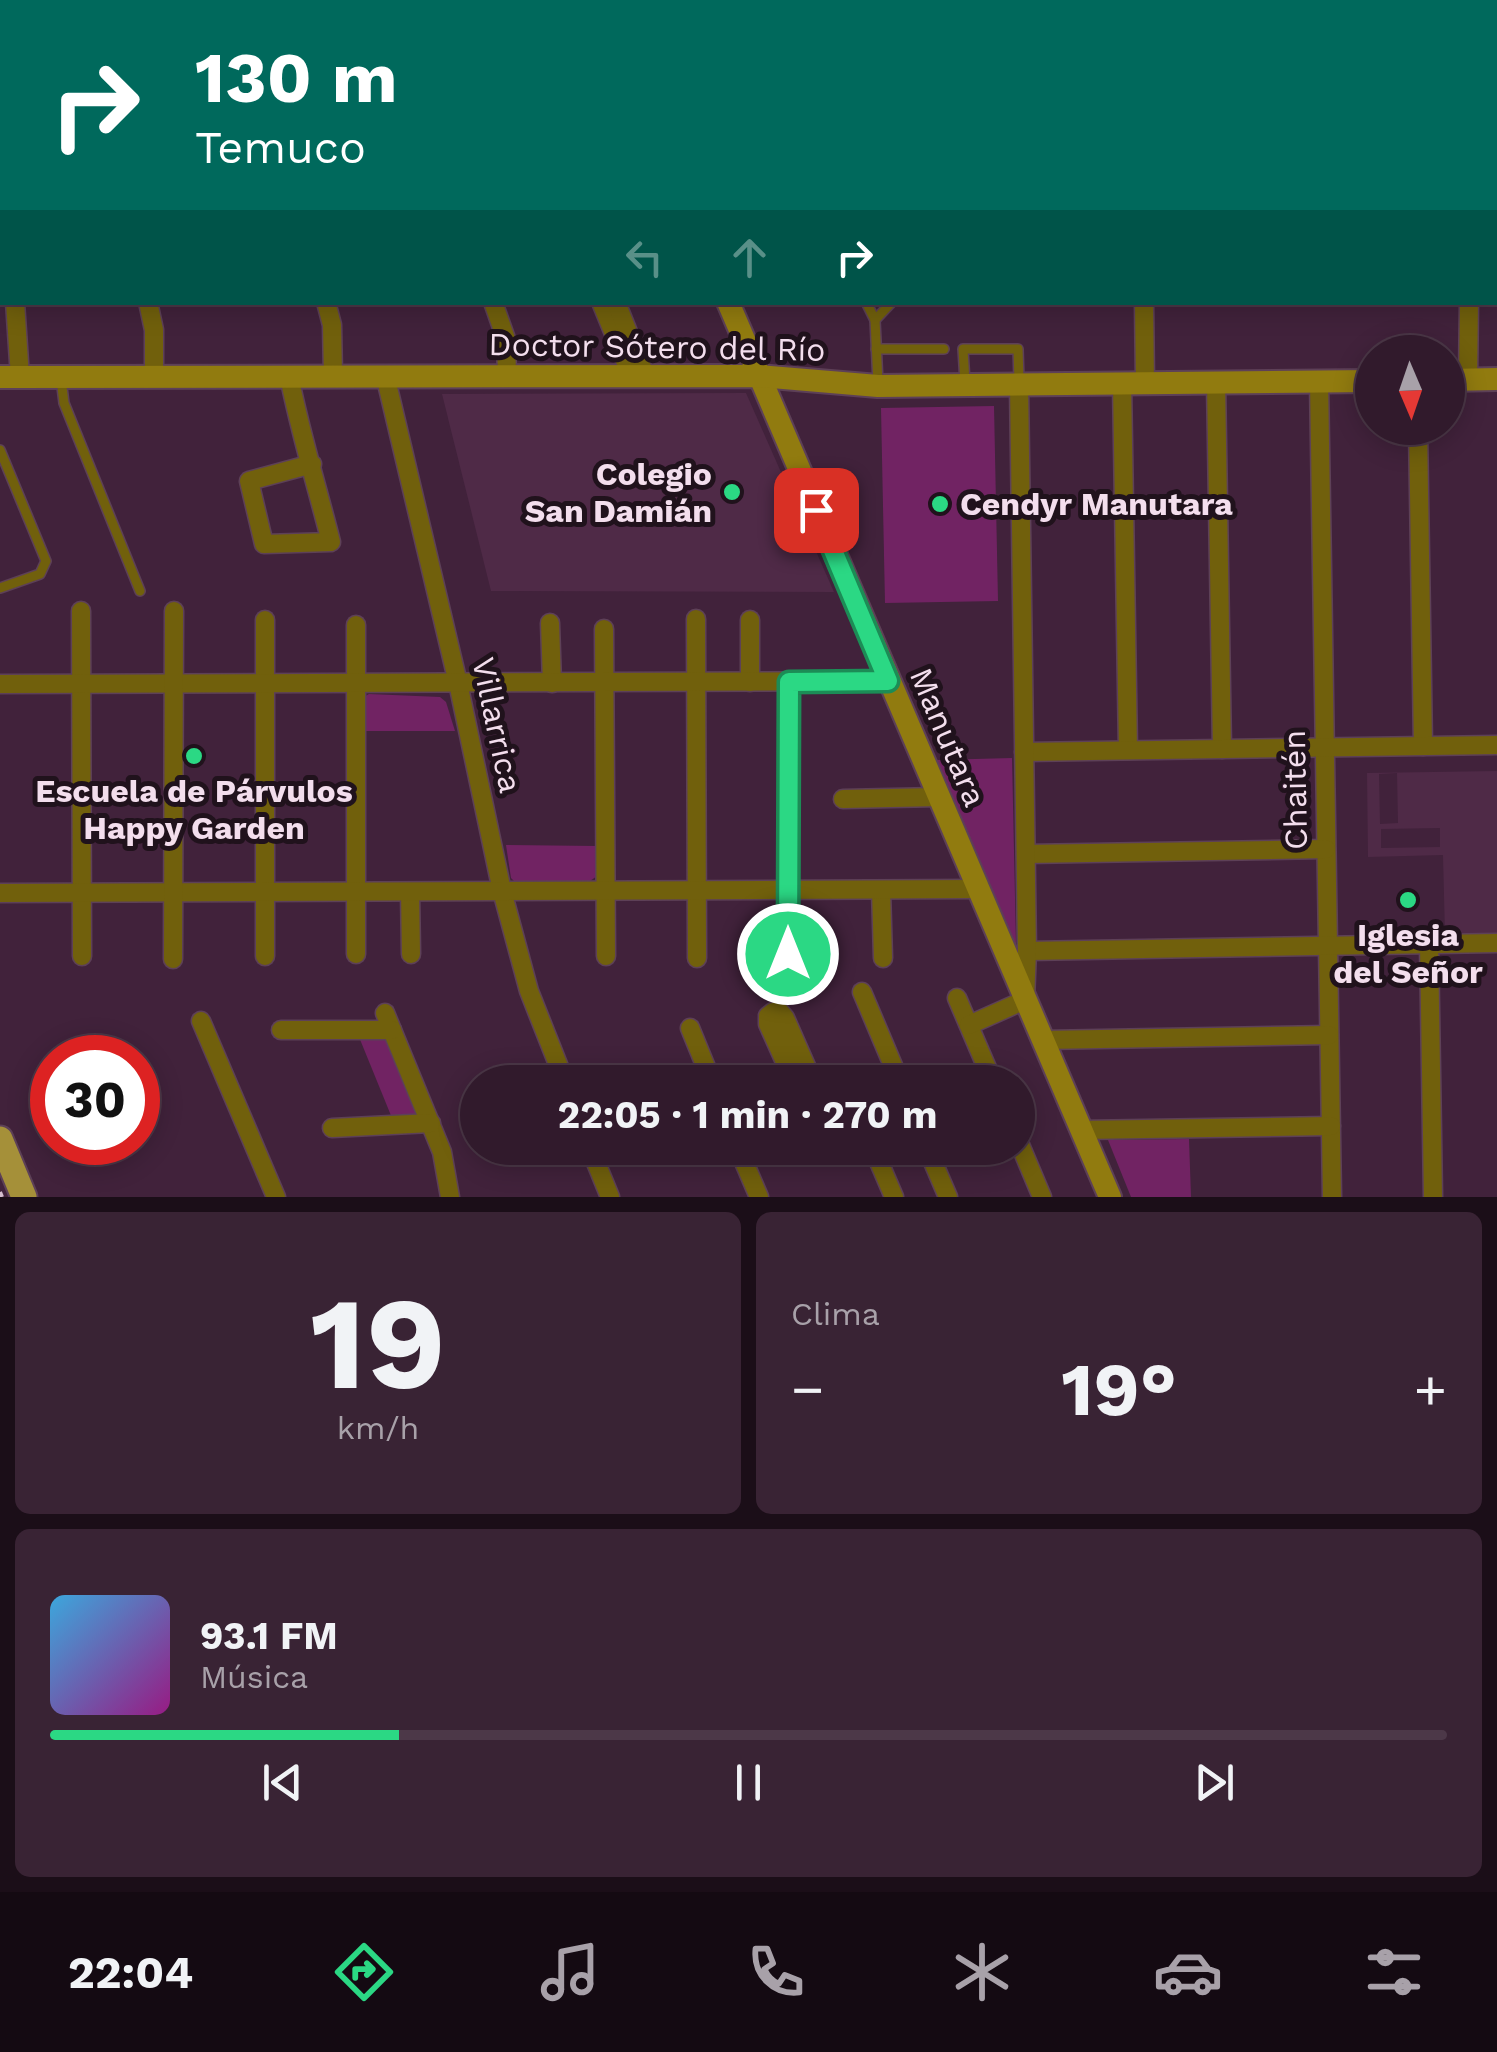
<!DOCTYPE html>
<html lang="es">
<head>
<meta charset="utf-8">
<style>
  body { margin:0; font-family:"Work Sans",sans-serif; background:#392334; color:#f1f3f6; height:100vh; display:flex; flex-direction:column; font-size:38px; white-space:nowrap }
  * { box-sizing:border-box; margin:0 }
  p { font-size:32px; color:#a8a1a9 }
  .icon { flex:none; width:55px; height:55px; fill:none; stroke:currentColor; stroke-width:2; stroke-linecap:round; stroke-linejoin:round }
  .map { position:relative; height:1197px; overflow:hidden }
  .sheet { display:flex; flex-direction:column; gap:15px; padding:15px; background:#1b0e18; flex:1 }
  .sheet>* { flex:none }
  .hud { position:absolute; left:0px; top:0px; width:1498px; height:305px; box-shadow:0 5px 25px #0003,0 0 0 2px #4c3848; background:#00695c; color:#fff; overflow:hidden }
  .needle { width:65px; rotate:178deg }
  .tools { position:absolute; left:1355px; top:335px; display:grid; gap:20px }
  .tools a { display:grid; place-items:center; width:110px; height:110px; border-radius:50%; background:#311a2c; box-shadow:0 5px 25px #0003,0 0 0 2px #4c3848; font-size:50px }
  .speed { position:absolute; left:30px; top:1035px; display:flex; gap:20px; font-size:50px; font-weight:700; text-align:center }
  .speed>* { display:grid; place-content:center; width:130px; height:130px; border-radius:50%; background:#311a2c; box-shadow:0 5px 25px #0003,0 0 0 2px #4c3848; line-height:1 }
  .speed .limit { border:15px solid #d22; background:#fff; color:#111 }
  .pin { position:absolute; display:grid; place-items:center; width:85px; height:85px; color:#fff; margin:-42px; border-radius:20px; box-shadow:0 5px 15px #0006 }
  .me { position:absolute; width:110px; margin:-55px; rotate:0deg; stroke-linejoin:round; filter:drop-shadow(0 0 8px #0008) }
  .turn { display:flex; align-items:center; gap:35px; height:210px; padding:0 30px; font-size:45px }
  .turn .icon { width:130px; height:130px; stroke-width:2.5 }
  .turn b { display:block; font-size:70px; line-height:85px }
  .lanes { display:flex; align-items:center; height:95px; padding:0 30px; background:#0003; justify-content:center; gap:50px; direction:ltr }
  .lanes .off { opacity:.35 }
  .big { font-size:75px; font-weight:700; line-height:1.1 }
  .sheet .widget { flex:1; display:flex; flex-direction:column; justify-content:center; gap:15px; min-width:0; padding:0 35px; border-radius:15px; background:#392334 }
  .sheet .dial { align-items:center; gap:0 }
  .dial b { font-size:130px; line-height:1 }
  .song { display:flex; align-items:center; gap:30px }
  .cover { width:120px; height:120px; border-radius:15px; background:linear-gradient(135deg,hsl(200 70% 55%),hsl(310 70% 35%)) }
  .played { height:10px; border-radius:5px; background:linear-gradient(90deg,#2bd884 25%,#4c3848 25%) }
  .keys { display:flex; justify-content:space-around; direction:ltr }
  .heat { display:flex; justify-content:space-between; align-items:center; font-size:55px; direction:ltr }
  .sheet .tiles { flex:1; display:grid; gap:15px; grid-template-columns:1fr 1fr }
  .widget:last-child { grid-column:span 2 }
  .trip { position:absolute; left:460px; top:1065px; width:575px; height:100px; border-radius:50px; background:#311a2c; box-shadow:0 5px 25px #0003,0 0 0 2px #4c3848; font-weight:700; line-height:100px; text-align:center }
  .tab-bar { display:flex; height:160px; justify-content:space-around; align-items:center; background:#140a12; color:#a8a1a9 }
  .tab-bar .icon { width:70px; height:70px }
  .tab-bar .on { color:#2bd884 }
  .tab-bar b { font-size:45px; color:#f1f3f6 }
  .map>svg:first-child { display:block }
  .built { fill:#4f2a47; fill-rule:evenodd }
  .green { fill:#712363 }
  .lines { fill:none; stroke-linecap:round; stroke-linejoin:round }
  .lane-casing { stroke:#5d4057; stroke-width:12 }
  .street-casing { stroke:#5d4057; stroke-width:21 }
  .secondary-casing { stroke:#5d4057; stroke-width:26 }
  .primary-casing { stroke:#5d4057; stroke-width:29 }
  .lane { stroke:#71600c; stroke-width:9 }
  .street { stroke:#71600c; stroke-width:18 }
  .secondary { stroke:#917b0f; stroke-width:22 }
  .primary { stroke:#a59039; stroke-width:25 }
  .rail { stroke:#d5becf; stroke-width:4; stroke-dasharray:12 12; stroke-linecap:butt }
  .route-casing { stroke:#1c8c56; stroke-width:25 }
  .route { stroke:#2bd884; stroke-width:18 }
  .poi-dot { fill:#2bd884; stroke:#20121c; stroke-width:4 }
  .labels { text-anchor:middle; dominant-baseline:central; stroke-width:10; stroke-linejoin:round; paint-order:stroke }
  .street-label { font-size:32px; fill:#f3deed; stroke:#20121c }
  .poi-label { font-size:32px; font-weight:bold; fill:#f3deed; stroke:#20121c }
</style>
</head>
<body>
<div class="map">
<svg width="1497" height="1197" viewBox="0 0 1497 1197">
  <rect width="100%" height="100%" fill="#41223b"/>
  <g class="built">
    <path d="M746,393L834,592L491,591L442,394Z"/>
    <path d="M1497,771V934L1445,935L1443,855L1368,857L1367,773ZM1397,773L1398,823L1380,824L1379,774ZM1440,828V847L1381,848V829Z"/>
  </g>
  <g class="green">
    <path d="M994,406L998,601L885,603L881,408Z"/>
    <path d="M369,694L440,697L446,702L455,731H363L362,698Z"/>
    <path d="M1012,758L1016,944L1011,946L937,760Z"/>
    <path d="M506,845L597,846V876L590,881L515,882L511,878Z"/>
    <path d="M387,1035L420,1117L392,1118L359,1037Z"/>
    <path d="M1189,1139L1191,1197H1131L1108,1140Z"/>
  </g>
  <g class="lines">
    <g class="lane-casing">
      <g id="lane">
        <path d="M866,302L875,320"/>
        <path d="M876,349H944"/>
        <path d="M61,379L64,403L140,591"/>
        <path d="M965,382L963,349H1018L1019,381"/>
        <path d="M878,383L875,320L892,302"/>
        <path d="M0,450L46,561L40,574L0,588"/>
      </g>
    </g>
    <g class="street-casing">
      <g id="street">
        <path d="M28,0L29,2"/>
        <path d="M470,0L471,2"/>
        <path d="M488,0L489,2"/>
        <path d="M1144,0V2"/>
        <path d="M1350,0V2"/>
        <path d="M1442,0V2"/>
        <path d="M848,2L850,0"/>
        <path d="M1495,106L1497,105"/>
        <path d="M1495,223H1497"/>
        <path d="M0,261L2,267"/>
        <path d="M15,302L20,377"/>
        <path d="M148,302L154,330V376"/>
        <path d="M326,302L332,325L333,375"/>
        <path d="M493,302L506,339L507,375"/>
        <path d="M601,302L631,375"/>
        <path d="M616,302L645,375"/>
        <path d="M1144,302L1145,383"/>
        <path d="M385,375L458,683L502,891L529,991L565,1082"/>
        <path d="M289,376C300,432 317,487 331,542L264,544L249,481L312,464"/>
        <path d="M1468,379L1469,302"/>
        <path d="M1319,381L1332,1197"/>
        <path d="M1216,382L1222,749"/>
        <path d="M1122,383L1128,750"/>
        <path d="M1418,428L1423,746"/>
        <path d="M81,611L82,956"/>
        <path d="M696,619L697,958"/>
        <path d="M265,620V956"/>
        <path d="M550,623L552,683"/>
        <path d="M356,625V954"/>
        <path d="M604,629L606,956"/>
        <path d="M750,682V620"/>
        <path d="M0,684L888,681"/>
        <path d="M1024,752L1497,745"/>
        <path d="M843,799L939,797"/>
        <path d="M1026,854L1326,849"/>
        <path d="M881,890L883,958"/>
        <path d="M410,892L411,954"/>
        <path d="M0,893L978,889"/>
        <path d="M1429,944L1433,1197"/>
        <path d="M1027,951L1497,943"/>
        <path d="M788,955L789,682"/>
        <path d="M173,959L174,611"/>
        <path d="M862,992L900,1082"/>
        <path d="M957,998L993,1082"/>
        <path d="M385,1013L442,1152L450,1197"/>
        <path d="M201,1021L276,1197"/>
        <path d="M969,1025L1025,1000L1027,951L1019,385"/>
        <path d="M690,1028L712,1082"/>
        <path d="M281,1030H392"/>
        <path d="M1043,1040L1329,1035"/>
        <path d="M794,1082L768,1024V1016L773,1012H780L785,1018L813,1082"/>
        <path d="M332,1128L431,1123"/>
        <path d="M1081,1130L1331,1126"/>
        <path d="M1018,1140L1042,1197"/>
        <path d="M590,1148L610,1197"/>
        <path d="M738,1148L759,1197"/>
        <path d="M873,1148L894,1197"/>
        <path d="M927,1148L948,1197"/>
      </g>
    </g>
    <g class="secondary-casing">
      <g id="secondary">
        <path d="M600,0L601,2"/>
        <path d="M728,302L1110,1197"/>
        <path d="M0,377L759,376L878,386L1372,381"/>
        <path d="M1448,380L1497,379"/>
      </g>
    </g>
    <g class="primary-casing">
      <path id="primary" d="M0,1139L24,1197"/>
    </g>
    <use href="#lane" class="lane"/>
    <use href="#street" class="street"/>
    <use href="#secondary" class="secondary"/>
    <use href="#primary" class="primary"/>
    <path class="rail" d="M0,1192L2,1197"/>
  </g>
  <g class="lines">
    <g class="route-casing">
      <path id="route" d="M788,954L789,682L888,681L816,510"/>
    </g>
    <use href="#route" class="route"/>
  </g>
  <g class="poi-dot">
    <circle cx="732" cy="492" r="10"/>
    <circle cx="940" cy="504" r="10"/>
    <circle cx="194" cy="756" r="10"/>
    <circle cx="1408" cy="900" r="10"/>
  </g>
  <g class="labels">
    <g class="street-label">
      <text transform="translate(657 347) rotate(1)">Doctor Sótero del Río</text>
      <text transform="translate(497 725) rotate(78)">Villarrica</text>
      <text transform="translate(948 737) rotate(67)">Manutara</text>
      <text transform="translate(1295 790) rotate(-91)">Chaitén</text>
    </g>
    <g class="poi-label">
      <text x="712" y="474" text-anchor="end">Colegio<tspan x="712" dy="37">San Damián</tspan></text>
      <text x="960" y="504" text-anchor="start">Cendyr Manutara</text>
      <text x="194" y="791">Escuela de Párvulos<tspan x="194" dy="37">Happy Garden</tspan></text>
      <text x="1408" y="935">Iglesia<tspan x="1408" dy="37">del Señor</tspan></text>
    </g>
  </g>
</svg>
<div class="tools">
<a><svg class="needle" viewBox="-14 -14 28 28"><path d="M0-13l5 13h-10z" fill="#e53935"/><path d="M0 13l5-13h-10z" fill="#a8a1a9"/></svg></a>
</div>
<div class="speed"><div class="limit">30</div></div>
<div class="pin" style="left:816px;top:510px;background:#d93025"><svg class="icon" aria-label="arrive" viewBox="0 0 24 24"><path d="M6 21V4h12l-3 4 3 4H6"/></svg></div>
<svg class="me" style="left:788px;top:954px" viewBox="-20 -20 40 40"><circle r="17" fill="#2bd884" stroke="#fff" stroke-width="3"/><path d="M0-11L8 9 0 5-8 9z" fill="#fff"/></svg>
<div class="trip">22:05 · 1 min · 270 m</div>
<div class="hud">
<div class="turn"><svg class="icon" aria-label="right" viewBox="0 0 24 24"><path d="M7 20v-9h11M14 6l5 5-5 5"/></svg><div><b>130 m</b>Temuco</div></div>
<div class="lanes"><svg class="icon off" aria-label="left" viewBox="0 0 24 24"><path d="M17 20v-9H6M10 6l-5 5 5 5"/></svg><svg class="icon off" aria-label="ahead" viewBox="0 0 24 24"><path d="M12 20V5M6 11l6-6 6 6"/></svg><svg class="icon" aria-label="right" viewBox="0 0 24 24"><path d="M7 20v-9h11M14 6l5 5-5 5"/></svg></div>
</div>
</div>
<section class="sheet">
<div class="tiles">
<div class="widget dial"><b>19</b><p>km/h</p></div>
<div class="widget"><p>Clima</p>
<div class="heat"><a>−</a><b class="big">19°</b><a>+</a></div>
</div>
<div class="widget">
<div class="song"><i class="cover"></i><div><b>93.1 FM</b><p>Música</p></div></div>
<div class="played"></div>
<div class="keys"><svg class="icon" aria-label="previous" viewBox="0 0 24 24"><path d="M18 5L8 12l10 7zM5 5v14"/></svg><svg class="icon" aria-label="pause" viewBox="0 0 24 24"><path d="M8 5v14M16 5v14"/></svg><svg class="icon" aria-label="next" viewBox="0 0 24 24"><path d="M6 5l10 7-10 7zM19 5v14"/></svg></div>
</div>
</div>
</section>
<nav class="tab-bar">
<b>22:04</b>
<svg class="icon on" aria-label="directions" viewBox="0 0 24 24"><path d="M12 3l9 9-9 9-9-9zM9 14v-3h6M13 9l2 2-2 2"/></svg>
<svg class="icon" aria-label="music" viewBox="0 0 24 24"><path d="M9 18V5l10-2v13"/><circle cx="6" cy="18" r="3"/><circle cx="16" cy="16" r="3"/></svg>
<svg class="icon" aria-label="phone" viewBox="0 0 24 24"><path d="M5 4h4l2 5-3 2q2 4 5 5l2-3 5 2v4C11 20 4 13 5 4z"/></svg>
<svg class="icon" aria-label="climate" viewBox="0 0 24 24"><path d="M12 3v18M4 7l16 10M4 17L20 7"/></svg>
<svg class="icon" aria-label="car" viewBox="0 0 24 24"><path d="M5 17H2v-5l4-1 3-4h7l3 4 3 1v5h-3M9 17h6M6 11h13"/><circle cx="7" cy="17" r="2"/><circle cx="17" cy="17" r="2"/></svg>
<svg class="icon" aria-label="filters" viewBox="0 0 24 24"><path d="M4 7h16M4 17h16"/><circle cx="9" cy="7" r="2"/><circle cx="15" cy="17" r="2"/></svg>
</nav>
</body>
</html>
